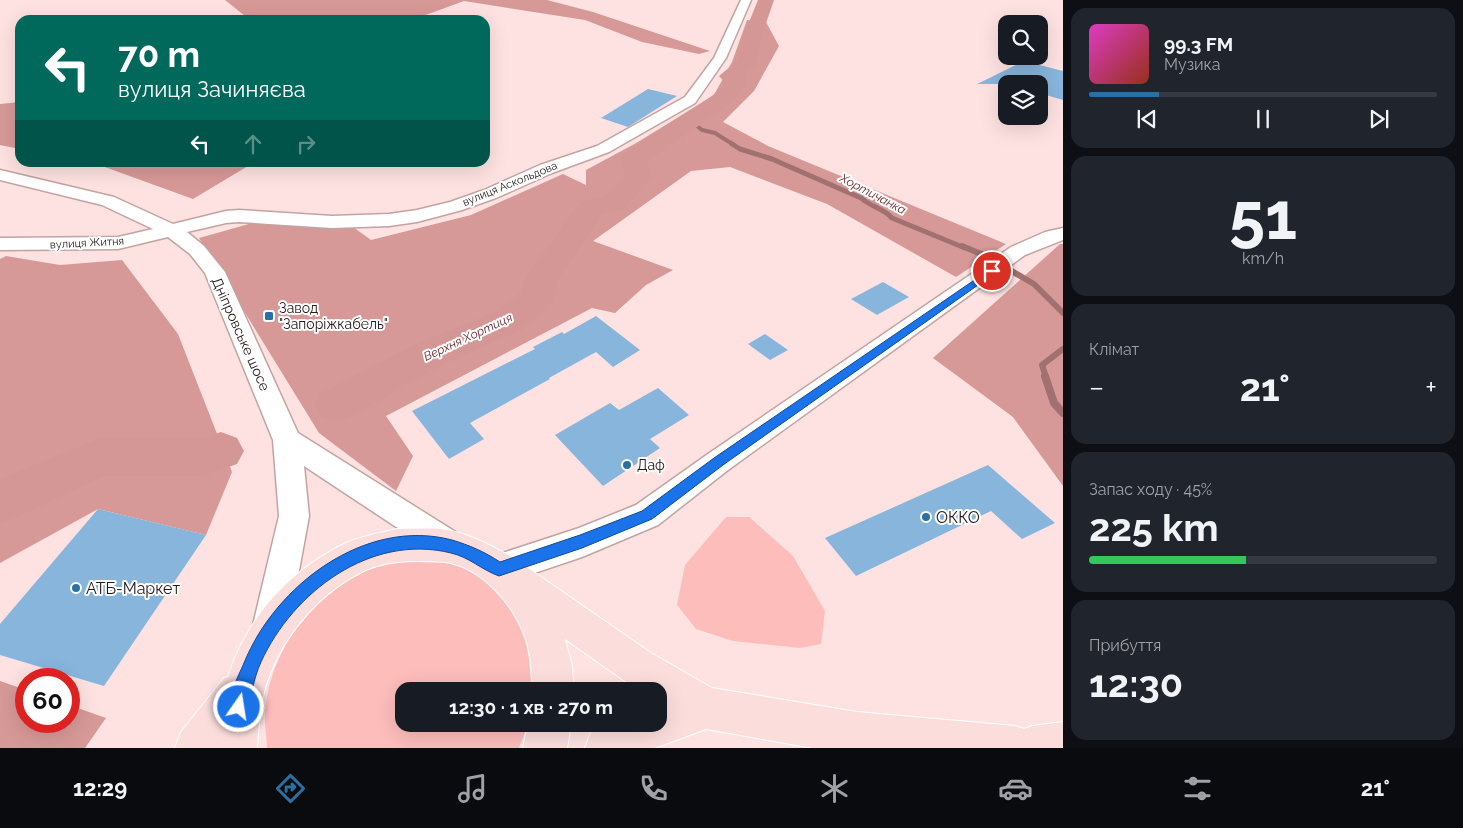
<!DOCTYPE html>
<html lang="uk">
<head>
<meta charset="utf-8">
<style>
  body { margin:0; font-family:Raleway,sans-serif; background:#20242c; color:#f1f3f6; height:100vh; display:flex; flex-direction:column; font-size:19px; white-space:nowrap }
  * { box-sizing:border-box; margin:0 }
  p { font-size:16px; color:#9ea1a6 }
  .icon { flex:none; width:28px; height:28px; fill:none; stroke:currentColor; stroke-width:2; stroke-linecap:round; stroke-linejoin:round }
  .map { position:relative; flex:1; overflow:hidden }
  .panel { display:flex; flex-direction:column; gap:8px; padding:8px; background:#0d0f14; width:400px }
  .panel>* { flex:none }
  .top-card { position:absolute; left:15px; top:15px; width:475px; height:152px; border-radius:15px; box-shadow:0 5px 20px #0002; background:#00695c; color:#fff; overflow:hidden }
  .tools { position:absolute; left:998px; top:15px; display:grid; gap:10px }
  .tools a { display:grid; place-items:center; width:50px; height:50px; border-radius:10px; background:#171b24; box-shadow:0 5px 20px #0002; font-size:25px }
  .speed { position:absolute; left:15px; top:668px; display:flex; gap:10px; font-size:25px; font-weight:700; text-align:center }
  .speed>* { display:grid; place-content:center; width:65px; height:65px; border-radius:50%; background:#171b24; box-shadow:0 5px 20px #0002; line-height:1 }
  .speed .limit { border:8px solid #d22; background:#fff; color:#111 }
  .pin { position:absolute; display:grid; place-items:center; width:42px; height:42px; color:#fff; margin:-21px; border:2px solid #fff; border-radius:50%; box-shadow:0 1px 5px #0007 }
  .me { position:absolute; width:55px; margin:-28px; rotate:13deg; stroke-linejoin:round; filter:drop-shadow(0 0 4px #0008) }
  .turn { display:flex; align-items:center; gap:18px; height:105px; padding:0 20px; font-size:22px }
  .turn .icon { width:65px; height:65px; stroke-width:2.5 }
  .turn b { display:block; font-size:35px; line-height:42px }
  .lanes { display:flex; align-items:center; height:48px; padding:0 20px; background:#0003; justify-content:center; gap:25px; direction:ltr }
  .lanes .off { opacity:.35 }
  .big { font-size:38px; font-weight:700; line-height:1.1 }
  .panel .widget { flex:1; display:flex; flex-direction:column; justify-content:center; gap:8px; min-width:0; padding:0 18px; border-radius:15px; background:#20242c }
  .panel .dial { align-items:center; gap:0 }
  .dial b { font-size:65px; line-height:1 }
  .song { display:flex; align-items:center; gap:15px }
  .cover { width:60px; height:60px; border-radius:8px; background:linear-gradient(135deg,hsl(310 70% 55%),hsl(10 70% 35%)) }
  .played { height:5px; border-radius:2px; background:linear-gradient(90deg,#2b70a5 20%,#363941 20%) }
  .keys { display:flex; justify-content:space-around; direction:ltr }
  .heat { display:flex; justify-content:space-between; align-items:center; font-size:28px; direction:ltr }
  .charge { height:8px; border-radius:4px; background:linear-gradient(90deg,#34c759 45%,#363941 0) }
  .trip { position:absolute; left:395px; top:682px; width:272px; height:50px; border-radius:15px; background:#171b24; box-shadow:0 5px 20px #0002; font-weight:700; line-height:50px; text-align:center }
  .tabs { display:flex; height:80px; justify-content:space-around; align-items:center; background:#090b0e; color:#9ea1a6 }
  .tabs .icon { width:35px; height:35px }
  .tabs .active { color:#2b70a5 }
  .tabs b { font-size:22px; color:#f1f3f6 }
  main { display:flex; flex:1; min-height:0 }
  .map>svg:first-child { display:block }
  .green { fill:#fcbdbb }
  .forest { fill:#d79998 }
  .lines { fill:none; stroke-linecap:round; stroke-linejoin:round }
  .stream-far3 { stroke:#a07170; stroke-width:4 }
  .stream-far2 { stroke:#a07170; stroke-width:5 }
  .stream-far1 { stroke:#a07170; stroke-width:6 }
  .stream { stroke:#a07170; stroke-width:8 }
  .river { fill:#d59796; fill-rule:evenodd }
  .building { fill:#88b5dc }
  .minor-casing { stroke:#c3a3a1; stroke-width:3 }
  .major-casing { stroke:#fff; stroke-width:2 }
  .minor { fill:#fff; fill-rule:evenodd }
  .major { fill:#fbdddc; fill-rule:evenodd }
  .route { fill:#1a73e8; stroke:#114b97 }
  .poi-dot { fill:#2b70a5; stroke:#fff; stroke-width:2 }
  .labels { text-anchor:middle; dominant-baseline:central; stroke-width:4; stroke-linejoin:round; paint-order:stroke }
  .far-street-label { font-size:11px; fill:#241818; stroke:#fff }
  .far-water-label { font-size:12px; font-style:italic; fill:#641b20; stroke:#fff }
  .poi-label { font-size:14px; fill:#241818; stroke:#fff; text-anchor:start }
  .street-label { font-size:14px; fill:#241818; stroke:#fff }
  .near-poi-label { font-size:16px; fill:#241818; stroke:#fff; text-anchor:start }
</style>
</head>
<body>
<main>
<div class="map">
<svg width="1063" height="748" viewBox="0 0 1063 748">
  <rect width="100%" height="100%" fill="#fde2e1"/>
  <g class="green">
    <path d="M726,517H749L793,556L825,611L821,644L800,648L733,641L696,629L677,605L685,565Z"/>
    <path d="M401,559C416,559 432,558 447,561C483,567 522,610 530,645C533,661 533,676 533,691H404V724H528L519,748H267C267,739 265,730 265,721C265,664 304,601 354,575C369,567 384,563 401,559Z"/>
  </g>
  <g class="forest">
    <path d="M225,0H547L593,12L710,51L699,54L642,42L585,20L464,1L412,20H250Z"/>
    <path d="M747,20L766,22L779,46L754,91L723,122L768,146L1006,244L956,277L827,204L730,167L691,171L593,241L673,270L646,285L615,313L592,308L386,416L413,456L396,491L319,433L199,238L270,218L346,222L371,240L471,215L563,174L586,185V170L638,142L714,95L732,62Z"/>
    <path d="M20,102V149L0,145V104Z"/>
    <path d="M86,163H253L193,199L102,166Z"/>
    <path d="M1060,244H1063V486L1013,417L933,358Z"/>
    <path d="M6,256L60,265L122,260L178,334L232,472L206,535L98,509L0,563V259Z"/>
    <path d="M0,681L26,690V721H69V705L106,718L85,748H0Z"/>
  </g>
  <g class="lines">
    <path class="stream-far3" d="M691,121L702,130L715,133L734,145"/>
    <path class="stream-far2" d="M732,144L740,149L772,159L861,198C871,207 883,208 892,218L965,248"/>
    <g class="stream-far1">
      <path d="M962,246L986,256L1034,284L1063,313"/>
      <path d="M1046,377L1042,365L1063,349"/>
    </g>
    <path class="stream" d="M1045,376L1054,403L1063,413"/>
    <g class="river">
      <path d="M758,0H774L763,32L756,64L743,76L748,83L728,106L647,161L653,177L625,208L602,214L559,278L554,298L549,306L523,329L442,365L351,417L336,421L321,417L314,405L321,393L414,345L497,311L520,293L525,278L580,202L605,196L625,176L620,159L624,153L712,96L725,83L719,76L737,61L745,32Z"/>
      <path d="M221,432L237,438L244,451L237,464L203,476H104L18,517L0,524V479L99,438H203Z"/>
    </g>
  </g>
  <g class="building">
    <path d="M1024,61L1063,71V100L1039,93V84H977Z"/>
    <path d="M648,89L677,96L628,127L601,118Z"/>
    <path d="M883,282L909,297L877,315L851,299Z"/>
    <path d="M596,316L640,350L613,367L596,352L549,378L550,379L470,423L484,439L449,459L412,411L535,349L533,347L562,332L564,334Z"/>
    <path d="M765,334L788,350L770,360L748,344Z"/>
    <path d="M658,388L689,415L650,439L660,448L603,486L555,435L610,403L619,410Z"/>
    <path d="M988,465L1055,523L1022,539L991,511L856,576L825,538Z"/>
    <path d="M98,509L206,535L104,686L0,655V624Z"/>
  </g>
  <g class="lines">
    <g class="minor-casing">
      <g id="minor">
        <path d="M741,0H751L726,58L695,103L609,152L552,173L496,198L462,210L417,222L389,226L332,228L239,222L226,223L187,232L204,246L225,272L298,433L462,536L467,546L462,556L451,561L440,556L304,466L309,516L289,625L283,637L271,643L259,637L253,625L279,516L273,440L205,273L190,254L168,237L118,249L0,250V238L118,237L153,229L102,205L0,180V170L114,197L173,224L226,211L239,210L332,216L389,214L417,210L450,202L484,190L540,165L597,146L685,97L714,58Z"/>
        <path d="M1063,228V240L1025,255L728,470L658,525L582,557L499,585L487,580L483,569L487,558L579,528L636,505L708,454L1011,247L1045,232Z"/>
      </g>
    </g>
    <g class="major-casing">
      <g id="major">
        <path d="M397,529C411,529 426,528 440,529C467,532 489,545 512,557L651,653L712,688L857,712L1015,726L1024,729L1032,726L1063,722V748H813L706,729L655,748H585L591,732L610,724H659V691H639L565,639L572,666L574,691H532C532,671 531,650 523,632C511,602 483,571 451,563C440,561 429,561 417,561C400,561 382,563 366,570C323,590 287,630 270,674C260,697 259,723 257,748H175L181,732L224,678L228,677C247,617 290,570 346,543C362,536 380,533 397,529Z"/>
        <path d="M528,724H571L567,748H523Z"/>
      </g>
    </g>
    <use href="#minor" class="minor"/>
    <use href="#major" class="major"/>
  </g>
  <path class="route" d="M992,268L995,269V273L723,465L652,519L582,548L499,576C482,570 469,557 451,553C371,533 293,592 261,662C253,679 252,697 245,713L239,716L233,713C226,698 238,677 244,663C275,586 365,517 452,540C469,545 485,552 500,562L580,535L642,511L714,458Z"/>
  <g class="poi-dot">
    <rect x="264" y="311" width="10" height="10" rx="2.5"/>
    <circle cx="627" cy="465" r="5"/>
    <circle cx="926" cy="517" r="5"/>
    <circle cx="76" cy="588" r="5"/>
  </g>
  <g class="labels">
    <g class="far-street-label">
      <text transform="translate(510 184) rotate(-22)">вулиця Аскольдова</text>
      <text transform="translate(87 243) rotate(-3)">вулиця Житня</text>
    </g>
    <g class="far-water-label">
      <text transform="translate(873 194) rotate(28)">Хортичанка</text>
      <text transform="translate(468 337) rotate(-25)">Верхня Хортиця</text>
    </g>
    <g class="poi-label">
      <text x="279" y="308">Завод<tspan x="279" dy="16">"Запоріжкабель"</tspan></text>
      <text x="637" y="465">Даф</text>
    </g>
    <g class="street-label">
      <text transform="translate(241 334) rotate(66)">Дніпровське шосе</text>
    </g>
    <g class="near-poi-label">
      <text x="936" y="517">ОККО</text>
      <text x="86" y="588">АТБ-Маркет</text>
    </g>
  </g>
</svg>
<div class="tools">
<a><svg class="icon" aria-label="search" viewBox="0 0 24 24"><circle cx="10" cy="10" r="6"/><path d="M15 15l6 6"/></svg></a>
<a><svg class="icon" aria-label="layers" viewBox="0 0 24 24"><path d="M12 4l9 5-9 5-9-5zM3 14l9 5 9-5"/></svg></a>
</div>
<div class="speed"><div class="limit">60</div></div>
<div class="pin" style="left:992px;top:271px;background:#d93025"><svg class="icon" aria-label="arrive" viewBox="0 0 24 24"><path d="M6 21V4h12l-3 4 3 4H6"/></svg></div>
<svg class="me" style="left:239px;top:707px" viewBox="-20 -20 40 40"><circle r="17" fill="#1a73e8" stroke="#fff" stroke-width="3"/><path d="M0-11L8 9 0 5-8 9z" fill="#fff"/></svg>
<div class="trip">12:30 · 1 хв · 270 m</div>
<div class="top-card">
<div class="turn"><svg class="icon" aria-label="left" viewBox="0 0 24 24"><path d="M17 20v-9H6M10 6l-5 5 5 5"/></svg><div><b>70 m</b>вулиця Зачиняєва</div></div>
<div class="lanes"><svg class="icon" aria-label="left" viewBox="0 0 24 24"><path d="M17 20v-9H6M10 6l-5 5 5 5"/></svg><svg class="icon off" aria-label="ahead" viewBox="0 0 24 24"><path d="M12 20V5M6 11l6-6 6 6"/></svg><svg class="icon off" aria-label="right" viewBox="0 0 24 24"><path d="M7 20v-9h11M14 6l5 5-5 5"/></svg></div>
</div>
</div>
<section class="panel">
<div class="widget">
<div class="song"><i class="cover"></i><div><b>99.3 FM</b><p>Музика</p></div></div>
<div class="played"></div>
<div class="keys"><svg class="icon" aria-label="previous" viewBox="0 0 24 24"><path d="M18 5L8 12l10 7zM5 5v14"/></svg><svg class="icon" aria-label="pause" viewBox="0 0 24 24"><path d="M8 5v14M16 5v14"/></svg><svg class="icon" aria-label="next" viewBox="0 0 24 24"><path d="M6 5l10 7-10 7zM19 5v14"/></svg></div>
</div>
<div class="widget dial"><b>51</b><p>km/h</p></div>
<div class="widget"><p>Клімат</p>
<div class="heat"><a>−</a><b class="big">21°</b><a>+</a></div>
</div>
<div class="widget"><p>Запас ходу · 45%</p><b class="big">225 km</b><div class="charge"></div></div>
<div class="widget"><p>Прибуття</p><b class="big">12:30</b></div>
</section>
</main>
<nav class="tabs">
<b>12:29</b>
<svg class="icon active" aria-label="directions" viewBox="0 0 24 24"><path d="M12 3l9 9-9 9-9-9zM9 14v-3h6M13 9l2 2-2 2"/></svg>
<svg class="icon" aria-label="music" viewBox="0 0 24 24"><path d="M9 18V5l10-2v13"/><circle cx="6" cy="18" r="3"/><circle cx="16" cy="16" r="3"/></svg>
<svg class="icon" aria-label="phone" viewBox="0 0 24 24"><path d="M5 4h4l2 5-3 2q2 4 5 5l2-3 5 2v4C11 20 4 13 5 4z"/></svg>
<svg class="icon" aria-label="climate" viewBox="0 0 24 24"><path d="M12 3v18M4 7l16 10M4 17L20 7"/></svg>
<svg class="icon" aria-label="car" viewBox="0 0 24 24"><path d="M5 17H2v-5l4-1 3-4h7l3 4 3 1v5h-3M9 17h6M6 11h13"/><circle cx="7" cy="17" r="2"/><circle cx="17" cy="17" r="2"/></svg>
<svg class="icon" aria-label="filters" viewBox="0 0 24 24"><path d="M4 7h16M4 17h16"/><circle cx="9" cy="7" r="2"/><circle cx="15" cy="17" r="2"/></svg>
<b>21°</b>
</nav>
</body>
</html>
